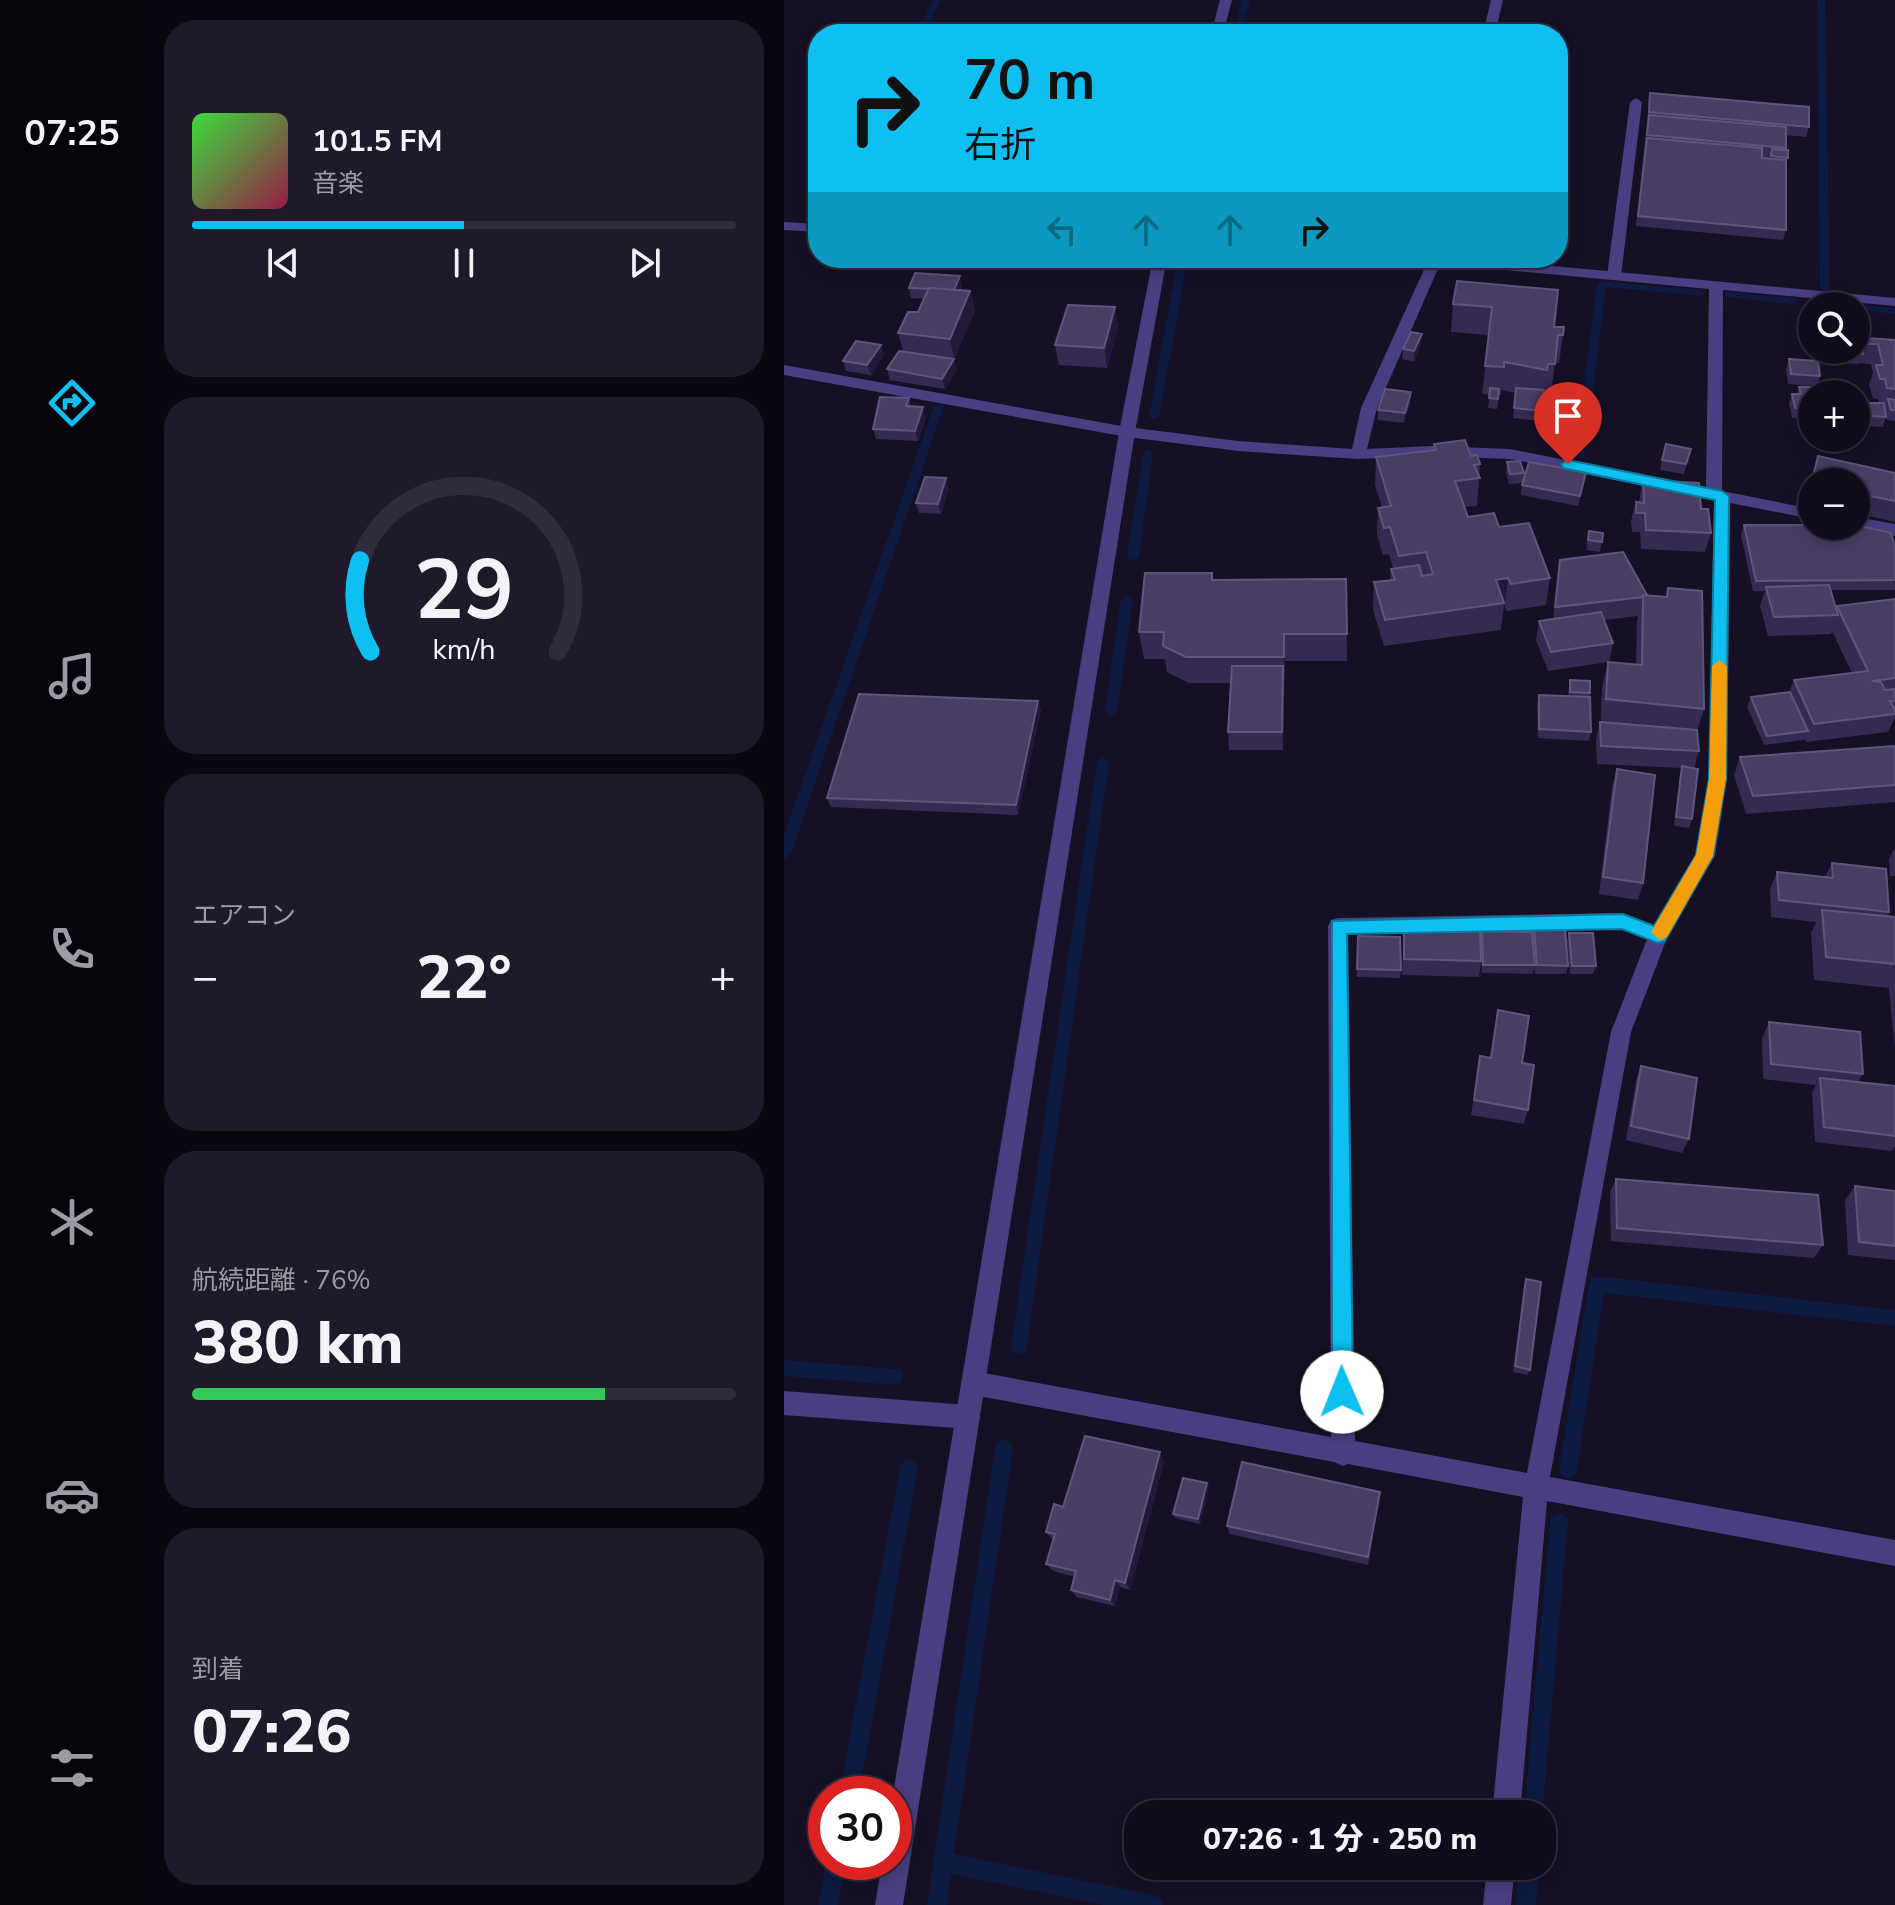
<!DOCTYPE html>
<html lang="ja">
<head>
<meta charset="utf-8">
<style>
  body { margin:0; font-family:"Nunito Sans","Noto Sans JP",sans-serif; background:#1e1a29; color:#f1f3f6; height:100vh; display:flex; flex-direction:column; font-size:30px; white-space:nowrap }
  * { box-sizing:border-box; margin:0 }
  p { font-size:26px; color:#9c9ba3 }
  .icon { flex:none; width:44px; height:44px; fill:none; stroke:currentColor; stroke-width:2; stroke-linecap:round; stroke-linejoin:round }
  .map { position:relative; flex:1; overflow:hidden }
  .side { display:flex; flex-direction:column; gap:20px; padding:20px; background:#09070f; width:640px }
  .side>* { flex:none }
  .banner { position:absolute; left:24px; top:24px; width:760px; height:244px; border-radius:32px; box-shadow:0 4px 20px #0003,0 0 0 2px #302c3b; background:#0ec0f1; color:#111; overflow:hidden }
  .fabs { position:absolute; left:1014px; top:292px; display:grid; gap:16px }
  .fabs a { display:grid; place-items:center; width:72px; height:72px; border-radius:50%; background:#100c1c; box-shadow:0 4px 20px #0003,0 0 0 2px #302c3b; font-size:40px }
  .speed { position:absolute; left:24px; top:1776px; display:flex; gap:16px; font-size:40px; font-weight:700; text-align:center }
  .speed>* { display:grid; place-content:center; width:104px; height:104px; border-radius:50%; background:#100c1c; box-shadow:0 4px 20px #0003,0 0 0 2px #302c3b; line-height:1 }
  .speed .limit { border:12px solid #d22; background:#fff; color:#111 }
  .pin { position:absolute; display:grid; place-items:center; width:68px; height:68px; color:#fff; margin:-82px -34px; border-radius:50% 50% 50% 0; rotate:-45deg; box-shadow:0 0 8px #0007 }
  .pin .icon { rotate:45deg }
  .me { position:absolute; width:88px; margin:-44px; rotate:359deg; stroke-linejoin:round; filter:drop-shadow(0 0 6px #0008) }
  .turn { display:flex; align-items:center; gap:28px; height:168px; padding:0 24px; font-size:36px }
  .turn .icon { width:104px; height:104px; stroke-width:2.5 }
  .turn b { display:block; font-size:56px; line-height:68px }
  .lanes { display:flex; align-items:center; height:76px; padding:0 24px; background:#0003; justify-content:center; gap:40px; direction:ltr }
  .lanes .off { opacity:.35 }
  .big { font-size:60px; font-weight:800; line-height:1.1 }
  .side .tile { flex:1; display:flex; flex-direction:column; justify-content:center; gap:12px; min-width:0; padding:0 28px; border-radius:32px; background:#1e1a29 }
  .side .dial { align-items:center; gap:0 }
  .dial svg { height:208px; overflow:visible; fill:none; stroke:#302c3b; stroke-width:7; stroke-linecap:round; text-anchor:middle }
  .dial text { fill:#f1f3f6; stroke:none }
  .song { display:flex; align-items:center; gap:24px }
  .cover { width:96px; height:96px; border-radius:12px; background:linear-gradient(135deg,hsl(120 70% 55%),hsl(340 70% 35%)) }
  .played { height:8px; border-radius:4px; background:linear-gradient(90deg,#0ec0f1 50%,#302c3b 50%) }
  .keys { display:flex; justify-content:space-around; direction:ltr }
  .heat { display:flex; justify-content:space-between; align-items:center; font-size:44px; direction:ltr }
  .charge { height:12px; border-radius:6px; background:linear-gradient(90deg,#34c759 76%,#302c3b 0) }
  .trip { position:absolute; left:340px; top:1800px; width:432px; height:80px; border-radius:32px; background:#100c1c; box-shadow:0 4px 20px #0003,0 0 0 2px #302c3b; font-weight:800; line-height:80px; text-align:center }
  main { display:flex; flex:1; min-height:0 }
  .tabs { display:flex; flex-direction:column; width:144px; justify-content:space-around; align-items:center; background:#06050b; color:#9c9ba3 }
  .tabs .icon { width:56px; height:56px }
  .tabs .on { color:#0ec0f1 }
  .tabs b { font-size:36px; color:#f1f3f6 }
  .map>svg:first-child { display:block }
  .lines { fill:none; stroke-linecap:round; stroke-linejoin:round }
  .stream { fill:#0d1a41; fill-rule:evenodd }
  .service { fill:#493e81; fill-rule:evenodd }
  .minor { fill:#493e81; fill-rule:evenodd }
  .tertiary { fill:#493e81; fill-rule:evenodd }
  .wall { fill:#372a52; fill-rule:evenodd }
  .shaded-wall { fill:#221838 }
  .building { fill:#493d64; stroke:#60557c; stroke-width:2 }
  .route { fill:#0ec0f1; stroke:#097d9d; stroke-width:2 }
  .slow { fill:#f59e0b }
</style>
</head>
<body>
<main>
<nav class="tabs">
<b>07:25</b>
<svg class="icon on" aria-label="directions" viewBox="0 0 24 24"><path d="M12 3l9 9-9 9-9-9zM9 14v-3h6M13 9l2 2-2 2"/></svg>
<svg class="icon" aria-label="music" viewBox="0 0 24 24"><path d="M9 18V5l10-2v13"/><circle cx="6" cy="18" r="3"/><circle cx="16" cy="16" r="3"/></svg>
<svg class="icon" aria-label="phone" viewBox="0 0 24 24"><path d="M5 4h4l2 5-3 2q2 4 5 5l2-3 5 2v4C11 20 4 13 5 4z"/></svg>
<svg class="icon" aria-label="climate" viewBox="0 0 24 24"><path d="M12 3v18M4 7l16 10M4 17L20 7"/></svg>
<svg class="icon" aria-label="car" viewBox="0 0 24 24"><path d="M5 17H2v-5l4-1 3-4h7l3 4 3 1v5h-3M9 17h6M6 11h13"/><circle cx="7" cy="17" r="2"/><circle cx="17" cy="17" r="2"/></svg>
<svg class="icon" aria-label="filters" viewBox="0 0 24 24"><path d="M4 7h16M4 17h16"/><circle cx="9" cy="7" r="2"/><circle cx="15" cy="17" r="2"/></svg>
</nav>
<section class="side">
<div class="tile">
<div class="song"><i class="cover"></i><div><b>101.5 FM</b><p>音楽</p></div></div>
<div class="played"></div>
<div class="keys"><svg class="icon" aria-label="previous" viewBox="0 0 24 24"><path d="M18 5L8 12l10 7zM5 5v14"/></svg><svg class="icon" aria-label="pause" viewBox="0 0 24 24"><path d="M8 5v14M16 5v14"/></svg><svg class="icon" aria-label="next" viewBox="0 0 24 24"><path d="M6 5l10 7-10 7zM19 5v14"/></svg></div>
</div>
<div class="tile dial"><svg viewBox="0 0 100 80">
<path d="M14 69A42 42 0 1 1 86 69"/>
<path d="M14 69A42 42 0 0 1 10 34" stroke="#0ec0f1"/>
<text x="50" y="56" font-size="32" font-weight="700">29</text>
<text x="50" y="72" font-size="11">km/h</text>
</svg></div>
<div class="tile"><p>エアコン</p>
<div class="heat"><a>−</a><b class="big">22°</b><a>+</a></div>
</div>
<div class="tile"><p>航続距離 · 76%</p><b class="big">380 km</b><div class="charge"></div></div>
<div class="tile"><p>到着</p><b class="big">07:26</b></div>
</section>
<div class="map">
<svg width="1111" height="1905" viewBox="0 0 1111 1905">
  <rect width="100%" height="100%" fill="#161025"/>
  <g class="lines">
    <g class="stream">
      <path d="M149,0H157L141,34H133Z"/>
      <path d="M458,0H466L457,34H449Z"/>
      <path d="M1033,0H1041L1046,289L1041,292L1036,289Z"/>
      <path d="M394,258H404L375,417L370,420L365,417Z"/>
      <path d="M818,281L916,290L921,293L916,296L822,287L801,454L796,458L791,454L813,284Z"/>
      <path d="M944,292L1009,298L1014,301L1009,304L941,297V293Z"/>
      <path d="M1030,300L1059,303L1064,306L1026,305L1025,303Z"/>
      <path d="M1072,304L1111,308V314L1072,310V306H1068Z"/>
      <path d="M155,403L160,406L7,854L0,859V835L150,406Z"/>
      <path d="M364,449L369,453L355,557L349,561L343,557L359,453Z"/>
      <path d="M343,596L349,600L333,711L327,716L321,711L337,600Z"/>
      <path d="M319,757L325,762L243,1346L241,1352L235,1354L229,1352L227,1346L313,762Z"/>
      <path d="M813,1276L1111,1310V1326L820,1293L793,1470L790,1476L784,1479L778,1476L775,1470L805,1284L807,1279Z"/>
      <path d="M0,1360L111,1369L117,1371L119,1377L117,1383L111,1385L0,1376Z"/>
      <path d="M220,1439L226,1442L229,1448L170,1854L369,1895L376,1898L379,1905H320L167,1874L163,1905H143L211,1448L214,1442Z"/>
      <path d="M125,1459L131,1462L134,1468L75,1794H55L116,1468L119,1462Z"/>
      <path d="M775,1513L781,1516L784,1522L758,1818V1814H740L766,1522L769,1516Z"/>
      <path d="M42,1862H62L54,1905H34Z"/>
      <path d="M735,1866H755L752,1905H732Z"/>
    </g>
    <path class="service" d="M852,98L858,102L837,276L830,280L823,276L846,102Z"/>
    <g class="minor">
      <path d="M707,0H719L711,34H699Z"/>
      <path d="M0,222L34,224V232L0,230Z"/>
      <path d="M632,258H683L1111,298V306L939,290L938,491L1028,509V519L946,503L943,779L931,856L883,938L847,1032L766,1477L1111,1540V1566L763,1501L736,1814H708L739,1497L564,1464L559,1466L550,1462L189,1395L181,1391L177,1383L181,1375L189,1371L547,1437L544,926L547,920L554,918L839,913L870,925L912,855L925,779L930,500L726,459L648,456L574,459L454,451L343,437L0,375V365L343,427L454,441L568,449L577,408L643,263ZM656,264L925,289L922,488L726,449L648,446L583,449L593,408ZM838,929L863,939L827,1032L743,1473L571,1441L564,934Z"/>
      <path d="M1072,517L1111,524V536L1067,526H1072Z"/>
      <path d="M0,1391L184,1405L193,1408L196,1417L193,1426L184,1429L0,1415Z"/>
      <path d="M703,1866H731L727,1905H699Z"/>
    </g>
    <g class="tertiary">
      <path d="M436,0H448L439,34H427Z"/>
      <path d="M369,258H383L351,432L119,1905H91L98,1862H110L109,1794L335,432Z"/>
    </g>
  </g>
  <g class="wall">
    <path d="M866,93L1025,127L1022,137L1002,135L1001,150L1004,158L1002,165V230L999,240L852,226Z"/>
    <path d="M673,281L770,327L779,335L775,363H771L767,392H760L757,421L729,418L732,393L717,390V395H715L713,409L704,408L706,395L698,394L705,335L667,332L669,304Z"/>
    <path d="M178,287L176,290L186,291L191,311L170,359L156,357L173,369L161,389L106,380L103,369L119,351L114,333L134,312L140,299L127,298L125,288Z"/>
    <path d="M331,307L334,327L323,368L275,365L271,345Z"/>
    <path d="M1082,338L1111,340V421L1103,420L1102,417L1099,427L1084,426L1081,413L1085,403H1095L1094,399L1089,398L1085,384L1089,373L1087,364L1076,363V362L1075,364L1034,362L1036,376L1033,386L1004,384L1002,369L1005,359L1032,361L1030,350H1078Z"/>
    <path d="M637,344L630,362L618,359L619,349Z"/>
    <path d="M97,345L100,355L87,375L62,371L59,361Z"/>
    <path d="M1015,387L1028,394V418H1008L1005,404L1008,394H1013Z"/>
    <path d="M627,392L626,402L620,423L594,420V410Z"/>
    <path d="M125,398L127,407L142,417L134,441L92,439L89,429Z"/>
    <path d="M650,444L687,456L696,464L693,506L680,507L684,517L715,527L766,578L762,605L723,611L720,605L717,630L600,646L589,610L590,582L606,580L607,569L609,568L605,554L599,555L593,535L594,508L598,507L591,485L592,457L650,450Z"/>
    <path d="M882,444L907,449L900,474L876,470Z"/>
    <path d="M1034,456L1111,473V522L1072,513V482H1028V504L1021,502Z"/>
    <path d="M723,462L740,473L739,483L725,484L722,472Z"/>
    <path d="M859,480L917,509L927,533L921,552L857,549L856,532H848L847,521L852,502H855Z"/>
    <path d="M800,482L794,506L737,495L738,485Z"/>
    <path d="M165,488L157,514L135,513L132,503Z"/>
    <path d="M960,525L1111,547V590H1046L1052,608L1053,606L1111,599V717L1104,732L1022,742L1021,739L1020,740L980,745L963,707L967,697L1005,692L1010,680L1068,673L1048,631L1047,634L984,636L976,606L981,591H969L957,535Z"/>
    <path d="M805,531L819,533L816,552L802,550Z"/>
    <path d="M776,560L863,595L882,596L884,588L920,709L913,730L915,751L910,768L908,819L905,828L890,826L896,775L898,768L813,764L812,740L816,722H817L818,688L824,662L764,671L752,640L755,621L769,619ZM854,616L853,622L852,664L825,662L829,643L820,620Z"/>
    <path d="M428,573L429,580L562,579L563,661H501L499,750H445L444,732L447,683H405L383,672L381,659H360L355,632Z"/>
    <path d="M786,680L806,693L807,732L805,741L754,738L753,704L755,695L784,696Z"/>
    <path d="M254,701L257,710L234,815L47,807L43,798Z"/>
    <path d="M1111,746V802L962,814L950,775L956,757Z"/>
    <path d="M833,769L859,883L854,900L815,894L828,787Z"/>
    <path d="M1111,847V876H1106L1105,859Z"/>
    <path d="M1048,863L1105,912L1103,916L1111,917V1050L1105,988L1030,980L1027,933L1032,922L987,917L986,889L993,872L1041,877Z"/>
    <path d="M620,923L697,961L695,977L618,975Z"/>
    <path d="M750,928L784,966L782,974H751L750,966L749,974L698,973L697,939L698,931L749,937Z"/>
    <path d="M785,933L812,966L809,974H786L783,941Z"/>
    <path d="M574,936L617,970L616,978L573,977Z"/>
    <path d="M985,1022L1079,1074L1074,1082L1111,1086V1146L1108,1151L1031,1142L1028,1093L1032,1085L979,1079L978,1038Z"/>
    <path d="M696,1056L738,1063L744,1110L740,1124L687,1115Z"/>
    <path d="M857,1066L905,1139L898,1153L842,1140L852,1081Z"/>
    <path d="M832,1179L1039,1245L1030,1258L827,1241L826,1192Z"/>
    <path d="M1071,1186L1111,1191V1260L1064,1255L1061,1200Z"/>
    <path d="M742,1279L746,1370L744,1375L729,1372L740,1286Z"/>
    <path d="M380,1462L346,1590L336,1587L331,1606L293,1597L287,1590L291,1577L269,1571L262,1564L269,1540L262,1532L279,1507Z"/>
    <path d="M423,1483L425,1487L416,1524L391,1518L389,1514Z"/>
    <path d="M596,1492L584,1565L446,1534L443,1526Z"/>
  </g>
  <g class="shaded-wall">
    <path d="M176,276L178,287L172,301L169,290Z"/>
    <path d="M186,291L191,311L170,359L166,339Z"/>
    <path d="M331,307L334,327L323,368L320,348Z"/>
    <path d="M638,334L637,344L630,362V351Z"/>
    <path d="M97,345L100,355L87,375L83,365Z"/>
    <path d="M170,359L173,369L161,389L158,379Z"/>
    <path d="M627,392L626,402L620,423L621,413Z"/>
    <path d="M139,407L142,417L134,441L131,431Z"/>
    <path d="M162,478L165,488L157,514L154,504Z"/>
    <path d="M724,578L721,605H720L712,580Z"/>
    <path d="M500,634L501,661V683L500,657Z"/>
    <path d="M499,666L500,685L499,750L498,732Z"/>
    <path d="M254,701L257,710L234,815L232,805Z"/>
    <path d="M376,1452L380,1462L346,1590L341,1583Z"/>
    <path d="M423,1483L425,1487L416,1524L414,1519Z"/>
    <path d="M331,1580L336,1587L331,1606L326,1600Z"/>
  </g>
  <g class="building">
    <path d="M866,93L1025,107V127L865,112Z"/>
    <path d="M865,115L1002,127V148L863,135Z"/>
    <path d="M863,138L978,148V158L1002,160V230L854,216Z"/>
    <path d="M988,149L1004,150V158L987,156Z"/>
    <path d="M131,273L176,276L170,290L125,288Z"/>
    <path d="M673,281L774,290L770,327H780L779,335H774L771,364H764L763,370L720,362V367L701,366L708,307L669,304Z"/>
    <path d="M145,288L186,291L166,339L114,333L124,312H134Z"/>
    <path d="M284,305L331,307L320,348L271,345Z"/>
    <path d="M627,332L638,334L630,351L619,349Z"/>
    <path d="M1072,336H1075L1079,354L1035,352V350H1072Z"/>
    <path d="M1082,338L1111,340V389L1103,388L1101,379H1096L1092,365H1099L1094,344H1083Z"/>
    <path d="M72,341L97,345L83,365L59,361Z"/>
    <path d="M115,351L170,359L158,379L103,369Z"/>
    <path d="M1005,359L1034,361L1036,376L1007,374Z"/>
    <path d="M1015,387H1055L1058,394H1028V408H1011L1008,394H1017Z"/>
    <path d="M706,388L715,389L714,399L705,398Z"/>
    <path d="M732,388L760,390L758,411L730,408Z"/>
    <path d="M601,389L627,392L621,413L594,410Z"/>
    <path d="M96,397L125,398L122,406L139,407L131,431L89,429Z"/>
    <path d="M1104,399L1111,400V410H1107Z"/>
    <path d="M1085,403H1100L1102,417L1087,416Z"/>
    <path d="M681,440L687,456L693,455L696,464L690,465L696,478L671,481L684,517L710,513L715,527L745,523L766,578L727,584L724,578L712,580L720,603L601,620L590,582L611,580L607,569L635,565L638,576L649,574L642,552L615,556L606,527L600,528L594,508L607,506L592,457L652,450L650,444Z"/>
    <path d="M882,444L907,449L902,464L878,460Z"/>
    <path d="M1034,456L1111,473V501L1072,493V482H1028Z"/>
    <path d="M736,461L740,473L726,474L723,462Z"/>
    <path d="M745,462L802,472L796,496L738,485Z"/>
    <path d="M141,477L162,478L154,504L132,503Z"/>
    <path d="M859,480L915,483L917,509H924L927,533L862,530L861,513H852V502L860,503Z"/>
    <path d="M960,525H1072L1107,533L1111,547V580L972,581Z"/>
    <path d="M805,531L819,533L818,542L804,540Z"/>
    <path d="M839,552L863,595H859V597L771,607L776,560Z"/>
    <path d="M361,573H428V580L562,579L563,634H500V657H402L379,646L380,632H355Z"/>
    <path d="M1045,585L1054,615L990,617L982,587Z"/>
    <path d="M884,588L918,591L920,709L822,699L824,662L858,665L859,595L883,597Z"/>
    <path d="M1111,599V678L1088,681L1097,682L1101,690L1111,689V701H1106L1111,710V714L1030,724L1010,680L1084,671L1053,606Z"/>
    <path d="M817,612L829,643L767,652L755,621Z"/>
    <path d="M448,666H499L498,732H444Z"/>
    <path d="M786,680L806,681V693L786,692Z"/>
    <path d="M1006,692L1024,731L983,736L967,697Z"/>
    <path d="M75,694L254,701L232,805L43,798Z"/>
    <path d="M755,695L806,697L807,732L755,729Z"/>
    <path d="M816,722L913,730L915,751L817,746Z"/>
    <path d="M1111,746V785L969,796L956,757Z"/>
    <path d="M898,766L914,769L908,819L892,817Z"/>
    <path d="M833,769L871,775L859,883L819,877Z"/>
    <path d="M1048,863L1102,869L1105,912L995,900L993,872L1049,878Z"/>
    <path d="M1038,910L1111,917V964L1042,957Z"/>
    <path d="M620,923L696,925L697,961L620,959Z"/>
    <path d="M750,928L781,929L784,966L753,965Z"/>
    <path d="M698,931L748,932L751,965H699Z"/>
    <path d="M785,933H809L812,966H788Z"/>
    <path d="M574,936L616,937L617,970L573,969Z"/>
    <path d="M714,1010L745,1016L738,1063L750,1065L744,1110L690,1100L696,1056L707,1058Z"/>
    <path d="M985,1022L1076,1032L1079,1074L987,1064Z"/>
    <path d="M857,1066L913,1078L905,1139L847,1126Z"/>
    <path d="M1036,1078L1111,1086V1136L1040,1127Z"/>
    <path d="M832,1179L1034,1195L1039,1245L833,1228Z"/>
    <path d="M1071,1186L1111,1191V1246L1075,1242Z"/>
    <path d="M742,1279L757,1282L746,1370L731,1366Z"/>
    <path d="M301,1436L376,1452L341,1583L331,1580L326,1600L287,1590L292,1571L262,1564L271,1534L262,1532L270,1504L279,1507Z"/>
    <path d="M458,1462L596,1492L584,1557L443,1526Z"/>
    <path d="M399,1478L423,1483L414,1519L389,1514Z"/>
  </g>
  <path class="route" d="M784,460L938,491L945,496L942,779L929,856L881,941L874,943L838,929L563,934L569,1392L566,1399L558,1402L551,1399L548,1392V921L839,914L870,926L912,855L925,779L931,500L779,468L777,464Z"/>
  <path class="slow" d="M935,660L943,666L942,779L929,856L883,937L876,940L867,932L912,855L925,779L928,666Z"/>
</svg>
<div class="fabs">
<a><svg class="icon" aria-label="search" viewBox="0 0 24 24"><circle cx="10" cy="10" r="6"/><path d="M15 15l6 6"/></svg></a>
<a>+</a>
<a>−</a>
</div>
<div class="speed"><div class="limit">30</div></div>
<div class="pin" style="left:784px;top:464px;background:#d93025"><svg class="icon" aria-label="arrive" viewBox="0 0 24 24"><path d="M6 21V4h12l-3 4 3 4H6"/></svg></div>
<svg class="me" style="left:558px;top:1392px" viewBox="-20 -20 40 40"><circle r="19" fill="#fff"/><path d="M0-13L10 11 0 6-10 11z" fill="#0ec0f1"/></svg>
<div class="trip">07:26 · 1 分 · 250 m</div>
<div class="banner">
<div class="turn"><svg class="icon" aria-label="right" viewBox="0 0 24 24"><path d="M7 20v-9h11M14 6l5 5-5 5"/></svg><div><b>70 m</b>右折</div></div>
<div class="lanes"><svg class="icon off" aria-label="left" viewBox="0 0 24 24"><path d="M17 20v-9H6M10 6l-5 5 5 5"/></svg><svg class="icon off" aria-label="ahead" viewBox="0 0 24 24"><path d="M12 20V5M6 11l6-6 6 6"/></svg><svg class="icon off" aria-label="ahead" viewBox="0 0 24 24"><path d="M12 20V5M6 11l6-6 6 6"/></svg><svg class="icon" aria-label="right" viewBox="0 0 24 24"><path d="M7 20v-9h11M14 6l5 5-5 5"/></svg></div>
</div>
</div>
</main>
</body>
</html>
